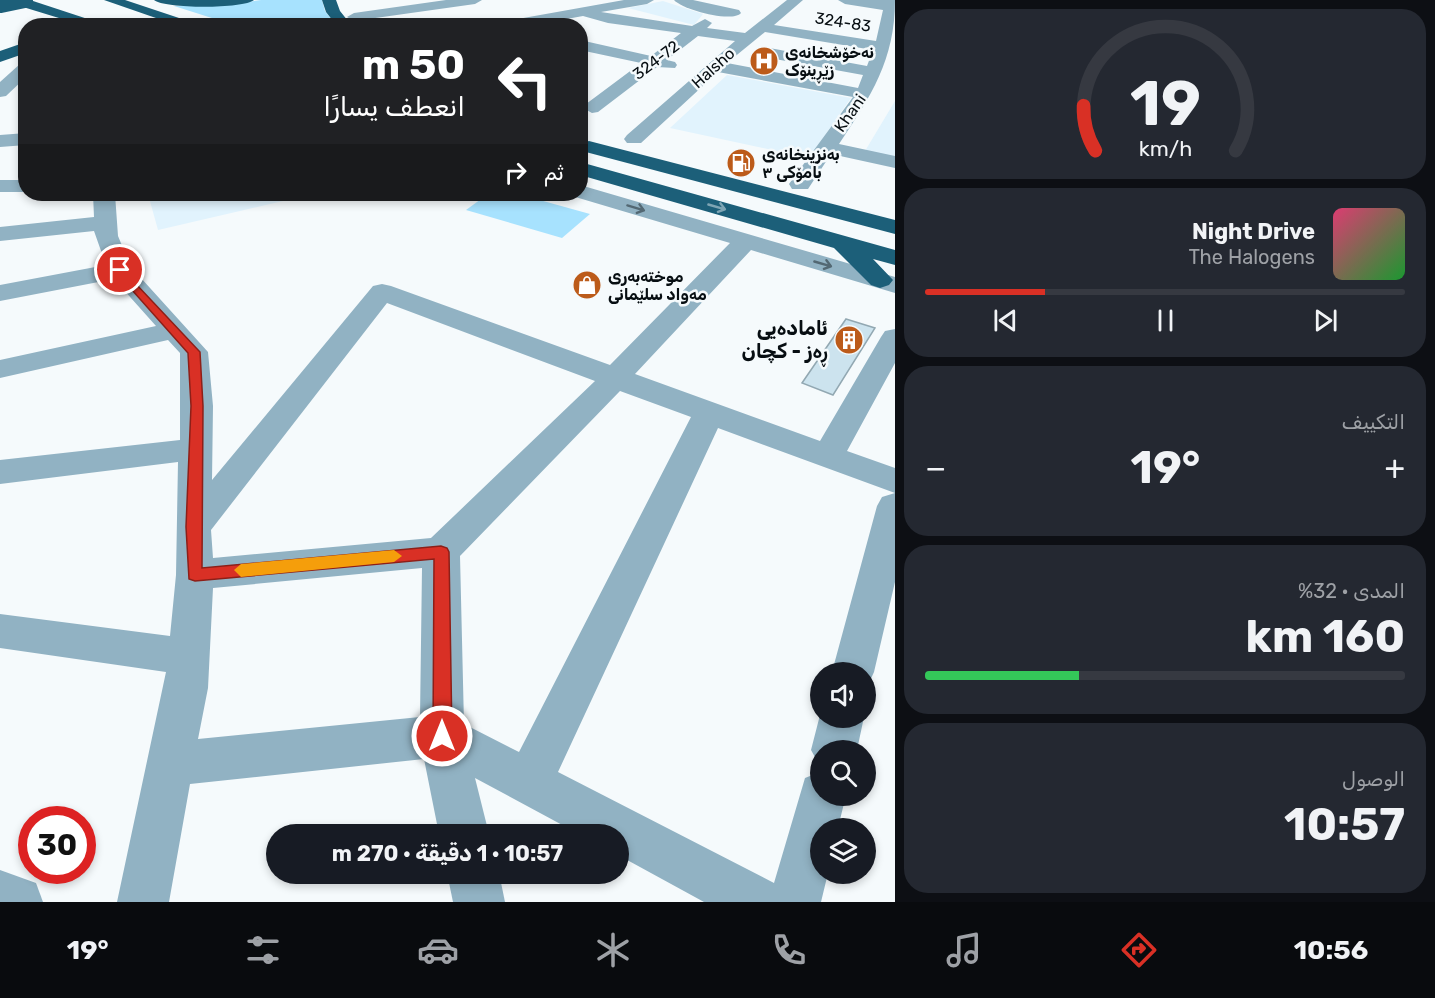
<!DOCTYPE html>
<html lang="ar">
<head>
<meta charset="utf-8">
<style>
  body { margin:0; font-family:Rubik,Vazirmatn,sans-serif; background:#242831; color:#f1f3f6; direction:rtl; height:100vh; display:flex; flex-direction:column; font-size:22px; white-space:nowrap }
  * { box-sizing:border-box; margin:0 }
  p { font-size:20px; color:#9ea1a6 }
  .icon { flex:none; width:33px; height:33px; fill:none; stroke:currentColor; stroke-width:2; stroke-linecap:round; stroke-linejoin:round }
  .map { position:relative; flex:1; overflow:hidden; direction:ltr }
  .details { display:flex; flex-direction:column; gap:9px; padding:9px; background:#0d0f14; width:540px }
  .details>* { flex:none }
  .hud { position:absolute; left:18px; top:18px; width:570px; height:183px; border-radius:24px; box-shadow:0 3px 9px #0003; direction:rtl; background:#202124; color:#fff; overflow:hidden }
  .tools { position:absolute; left:810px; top:662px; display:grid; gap:12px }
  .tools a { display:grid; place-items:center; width:66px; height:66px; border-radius:50%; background:#171b24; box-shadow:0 3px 9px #0003; font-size:30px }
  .speed { position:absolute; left:18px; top:806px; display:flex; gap:12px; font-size:30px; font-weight:700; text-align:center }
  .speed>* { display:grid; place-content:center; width:78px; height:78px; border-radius:50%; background:#171b24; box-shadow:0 3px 9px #0003; line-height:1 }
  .speed .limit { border:9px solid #d22; background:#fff; color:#111 }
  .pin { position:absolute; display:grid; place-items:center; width:51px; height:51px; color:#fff; margin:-26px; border:3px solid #fff; border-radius:50%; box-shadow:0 2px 6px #0007 }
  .me { position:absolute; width:66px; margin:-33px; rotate:0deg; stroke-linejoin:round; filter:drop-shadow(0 0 4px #0008) }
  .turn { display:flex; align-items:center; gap:21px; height:126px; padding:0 24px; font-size:27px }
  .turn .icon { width:78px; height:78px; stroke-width:2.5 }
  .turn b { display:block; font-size:42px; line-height:51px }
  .then { display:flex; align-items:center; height:57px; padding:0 24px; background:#0003; gap:12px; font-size:22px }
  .big { font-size:45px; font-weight:700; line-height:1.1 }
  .details .card { flex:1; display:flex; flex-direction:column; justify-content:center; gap:9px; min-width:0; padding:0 21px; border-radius:24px; background:#242831 }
  .details .dial { align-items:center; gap:0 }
  .dial svg { height:156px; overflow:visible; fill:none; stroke:#363941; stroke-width:7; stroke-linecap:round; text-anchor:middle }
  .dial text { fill:#f1f3f6; stroke:none }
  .song { display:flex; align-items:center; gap:18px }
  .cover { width:72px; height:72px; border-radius:9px; background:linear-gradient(135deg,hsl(340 70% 55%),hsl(130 70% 35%)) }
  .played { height:6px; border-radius:3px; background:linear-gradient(90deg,#d93025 25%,#363941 25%) }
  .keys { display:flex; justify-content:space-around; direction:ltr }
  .heat { display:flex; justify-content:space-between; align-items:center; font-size:33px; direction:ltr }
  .charge { height:9px; border-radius:4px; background:linear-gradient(90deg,#34c759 32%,#363941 0) }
  .trip { position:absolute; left:266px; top:824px; width:363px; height:60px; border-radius:30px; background:#171b24; box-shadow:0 3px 9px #0003; font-weight:700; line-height:60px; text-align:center; direction:rtl }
  .dock { display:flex; height:96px; justify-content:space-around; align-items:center; background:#090b0e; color:#9ea1a6 }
  .dock .icon { width:42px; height:42px }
  .dock .selected { color:#d93025 }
  .dock b { font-size:27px; color:#f1f3f6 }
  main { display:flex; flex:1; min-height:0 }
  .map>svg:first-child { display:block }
  .built { fill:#e1f3fd }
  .green { fill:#a7e2fe }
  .building { fill:#cce3ee; stroke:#92a8b2; stroke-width:1.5 }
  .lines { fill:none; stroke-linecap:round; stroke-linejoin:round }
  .minor { fill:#91b2c3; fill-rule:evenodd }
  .highway { fill:#1c5f79; fill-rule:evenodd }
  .highway-bridge { stroke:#1c5f79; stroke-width:16 }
  .oneway { stroke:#7ea5b4 }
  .oneway2 { stroke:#536873 }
  .route { fill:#d93025; stroke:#8d1f18; stroke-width:1.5 }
  .slow { fill:#f59e0b }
  .labels { text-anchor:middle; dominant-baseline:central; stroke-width:5; stroke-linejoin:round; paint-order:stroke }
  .far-street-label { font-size:16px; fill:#070e12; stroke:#f5fafc }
  .far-poi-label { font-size:16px; font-weight:bold; fill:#070e12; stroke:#f5fafc; text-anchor:start }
  .poi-label { font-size:20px; font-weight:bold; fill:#070e12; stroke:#f5fafc; text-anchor:end }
</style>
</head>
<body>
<main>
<section class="details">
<div class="card dial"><svg viewBox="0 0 100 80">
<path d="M14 69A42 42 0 1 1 86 69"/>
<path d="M14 69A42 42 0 0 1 8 46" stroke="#d93025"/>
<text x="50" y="56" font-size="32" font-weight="700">19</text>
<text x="50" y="72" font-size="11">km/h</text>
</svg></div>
<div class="card">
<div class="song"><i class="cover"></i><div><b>Night Drive</b><p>The Halogens</p></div></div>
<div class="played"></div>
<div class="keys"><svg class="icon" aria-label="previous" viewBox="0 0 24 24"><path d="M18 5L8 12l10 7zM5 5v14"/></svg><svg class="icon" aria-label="pause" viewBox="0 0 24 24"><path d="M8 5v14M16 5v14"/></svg><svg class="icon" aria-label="next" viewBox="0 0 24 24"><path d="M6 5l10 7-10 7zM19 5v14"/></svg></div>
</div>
<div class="card"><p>التكييف</p>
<div class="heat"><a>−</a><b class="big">19°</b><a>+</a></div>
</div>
<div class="card"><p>المدى · 32%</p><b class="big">160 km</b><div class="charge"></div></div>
<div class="card"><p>الوصول</p><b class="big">10:57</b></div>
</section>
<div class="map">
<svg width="895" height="902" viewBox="0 0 895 902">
  <rect width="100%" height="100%" fill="#f5fafc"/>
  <g class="built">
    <path d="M663,1L703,14L694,25L628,8Z"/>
    <path d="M727,75L851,98L809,158L670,128Z"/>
    <path d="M895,101V157L865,151Z"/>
    <path d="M148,194H313L158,230Z"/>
  </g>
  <g class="green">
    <path d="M261,0H322L325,11L336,25H234L174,6H220Z"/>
    <path d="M488,194H518L590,214L562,238L466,210Z"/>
  </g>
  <path class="building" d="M846,319L875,328L833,395L802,383Z"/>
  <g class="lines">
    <g class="minor">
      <path d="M446,0H482L475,4L354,21L347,17L354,13Z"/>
      <path d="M624,0H654L647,4L601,12L692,26L705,19L712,23L707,28L745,33L787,0H803L774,25L876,41L883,10L845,4L838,0H895C895,60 871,96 839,144L895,156V168L831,154L808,189H792L789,184L853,97L718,72L641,143H627L624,139L627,135L735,41L698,36L667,60L675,62L677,65L675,68L657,67L598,112L592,113L583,108L586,104L641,63L580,50V40L651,56L681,33L608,23L583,16L528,26H494L501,22ZM765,32L873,50L867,66L764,47L756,52L764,57L863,75L858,88L727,63Z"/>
      <path d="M674,0H693L739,10L741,13C732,23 683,10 674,0Z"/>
      <path d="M26,62V77L6,96L0,97V82L20,64Z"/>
      <path d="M26,133V145L0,147V135Z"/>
      <rect x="0" y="180" width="26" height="12"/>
      <path d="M580,185L895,277V293L751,250L635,374L820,441L881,337L885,331L895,329V363L847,451L895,468V582L874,672L868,685L866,686V672H832L877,506L882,497L895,493L718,428L558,772L774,883L805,778L820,772V795H846L838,828H820V873H828L821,902H704L618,855V834H579L475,778L489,834H439L424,759L190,784L169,902H117L166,672L0,648V614L170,636L176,575L178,462L0,484V460L180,440V353L168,340L0,378V360L156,326L114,279L0,301V285L106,265L94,231L0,241V227L94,217L93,194H115L118,236L131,267L208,352L213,406L212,480L373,286L382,284L391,286L610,365L730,243L572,196L571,194H580ZM387,303L595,381L431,538L213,558L211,530ZM620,391L691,417L519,752L464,724L460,556ZM422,568L420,717L198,739L208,688L213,588Z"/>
      <path d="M820,715L864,717L857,750H820V766L811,750Z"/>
      <path d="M0,870L36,883L43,902H0Z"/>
      <path d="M447,873H499L505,902H453Z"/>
    </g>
    <g class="highway">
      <path d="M8,0H30L109,26H85L10,3Z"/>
      <path d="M104,0H125L203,26H179Z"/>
      <path d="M154,0H254C244,9 164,9 154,0Z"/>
      <path d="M322,0H336L340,11L352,26H337L326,12Z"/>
      <path d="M26,42V53L0,62V51Z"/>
      <path d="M589,141L895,220V234L582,151V143Z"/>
      <path d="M580,162L895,250V265L873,259L893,280L889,285L880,288L871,285L834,248L580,175Z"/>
    </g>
    <path class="highway-bridge" d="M1,5L25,0"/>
  </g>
  <defs><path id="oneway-shaft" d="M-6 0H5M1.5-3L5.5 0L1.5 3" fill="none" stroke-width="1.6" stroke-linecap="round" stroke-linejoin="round" transform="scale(1.5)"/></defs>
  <use class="oneway" href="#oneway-shaft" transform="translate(717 207) rotate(16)"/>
  <g class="oneway2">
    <use href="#oneway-shaft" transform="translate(636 208) rotate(17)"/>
    <use href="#oneway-shaft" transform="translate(823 264) rotate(16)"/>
  </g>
  <path class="route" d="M120,267L200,352L203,406L202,568L441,546L447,548L449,552L452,736L449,742L442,745L436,742L433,736L434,559L195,581L189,579L186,527L191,406L188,353L116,272L114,270Z"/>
  <path class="slow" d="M394,550L402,556L394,562L241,577L234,570L241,564Z"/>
  <defs>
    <g id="hospital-disc" transform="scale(1.5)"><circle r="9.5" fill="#bc5b1a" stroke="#f5fafc"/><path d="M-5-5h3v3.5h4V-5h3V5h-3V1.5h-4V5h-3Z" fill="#fff"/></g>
    <g id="fuel-disc" transform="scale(1.5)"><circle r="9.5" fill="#bc5b1a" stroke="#f5fafc"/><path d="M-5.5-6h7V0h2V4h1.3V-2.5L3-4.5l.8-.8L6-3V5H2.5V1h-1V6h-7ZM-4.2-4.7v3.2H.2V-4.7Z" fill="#fff"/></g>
    <g id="shop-disc" transform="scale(1.5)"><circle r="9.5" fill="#bc5b1a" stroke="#f5fafc"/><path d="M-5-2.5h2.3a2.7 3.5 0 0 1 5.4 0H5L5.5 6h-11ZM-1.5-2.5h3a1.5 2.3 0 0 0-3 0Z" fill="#fff"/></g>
    <g id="building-disc" transform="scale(1.5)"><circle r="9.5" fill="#bc5b1a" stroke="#f5fafc"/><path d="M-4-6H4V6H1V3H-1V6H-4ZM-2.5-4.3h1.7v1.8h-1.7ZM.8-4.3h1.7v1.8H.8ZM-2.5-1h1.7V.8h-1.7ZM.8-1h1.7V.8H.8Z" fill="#fff"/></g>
  </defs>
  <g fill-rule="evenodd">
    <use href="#hospital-disc" x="764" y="61"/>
    <use href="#fuel-disc" x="741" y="163"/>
    <use href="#shop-disc" x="587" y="285"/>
    <use href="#building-disc" x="849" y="340"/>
  </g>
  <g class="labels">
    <g class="far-street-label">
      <text transform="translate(843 22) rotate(9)">324-83</text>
      <text transform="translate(656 60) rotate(-37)">324-72</text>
      <text transform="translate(713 68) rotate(-42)">Halsho</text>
      <text transform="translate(850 113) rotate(-55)">Khani</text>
    </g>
    <g class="far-poi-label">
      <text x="785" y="52">نەخۆشخانەی<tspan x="785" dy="18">زێڕینۆک</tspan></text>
      <text x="762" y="154">بەنزینخانەی<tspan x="762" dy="18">بامۆکی ٣</tspan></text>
      <text x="608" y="276">موختەبەری<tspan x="608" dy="18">مەواد سلێمانی</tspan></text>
    </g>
    <g class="poi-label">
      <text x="828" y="328">ئامادەیی<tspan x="828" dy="23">ڕەز - کچان</tspan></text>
    </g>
  </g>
</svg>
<div class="tools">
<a><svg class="icon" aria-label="sound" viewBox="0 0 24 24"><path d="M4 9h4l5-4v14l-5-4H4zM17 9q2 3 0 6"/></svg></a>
<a><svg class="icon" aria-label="search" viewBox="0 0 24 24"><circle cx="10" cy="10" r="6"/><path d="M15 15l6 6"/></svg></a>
<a><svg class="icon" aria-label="layers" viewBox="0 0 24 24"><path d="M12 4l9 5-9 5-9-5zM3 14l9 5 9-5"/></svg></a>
</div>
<div class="speed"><div class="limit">30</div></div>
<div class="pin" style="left:120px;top:270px;background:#d93025"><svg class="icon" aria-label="arrive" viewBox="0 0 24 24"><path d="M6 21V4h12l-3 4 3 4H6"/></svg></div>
<svg class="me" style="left:442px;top:736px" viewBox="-20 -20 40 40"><circle r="17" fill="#d93025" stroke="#fff" stroke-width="3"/><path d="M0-11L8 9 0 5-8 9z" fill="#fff"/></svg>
<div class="trip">10:57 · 1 دقيقة · 270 m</div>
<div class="hud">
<div class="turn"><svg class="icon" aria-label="left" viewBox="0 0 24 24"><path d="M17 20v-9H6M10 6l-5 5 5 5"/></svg><div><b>50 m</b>انعطف يسارًا</div></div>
<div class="then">ثم<svg class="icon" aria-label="right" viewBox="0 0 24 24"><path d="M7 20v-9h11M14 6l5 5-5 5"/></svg></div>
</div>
</div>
</main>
<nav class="dock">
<b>10:56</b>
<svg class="icon selected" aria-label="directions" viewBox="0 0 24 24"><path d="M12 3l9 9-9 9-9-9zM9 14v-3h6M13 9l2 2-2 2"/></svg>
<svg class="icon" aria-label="music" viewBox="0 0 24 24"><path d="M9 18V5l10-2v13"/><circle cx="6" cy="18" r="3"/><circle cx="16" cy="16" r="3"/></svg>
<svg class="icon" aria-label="phone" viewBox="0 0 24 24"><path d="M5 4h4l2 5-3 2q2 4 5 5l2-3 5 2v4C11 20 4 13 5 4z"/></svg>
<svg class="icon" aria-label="climate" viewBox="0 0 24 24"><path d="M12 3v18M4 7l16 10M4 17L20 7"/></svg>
<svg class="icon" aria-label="car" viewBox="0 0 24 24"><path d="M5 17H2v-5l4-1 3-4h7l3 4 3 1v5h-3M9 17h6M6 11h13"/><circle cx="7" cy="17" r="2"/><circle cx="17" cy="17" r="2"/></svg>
<svg class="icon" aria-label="filters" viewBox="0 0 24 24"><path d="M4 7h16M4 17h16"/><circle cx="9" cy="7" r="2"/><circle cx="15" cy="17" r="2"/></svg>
<b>19°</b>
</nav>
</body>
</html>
